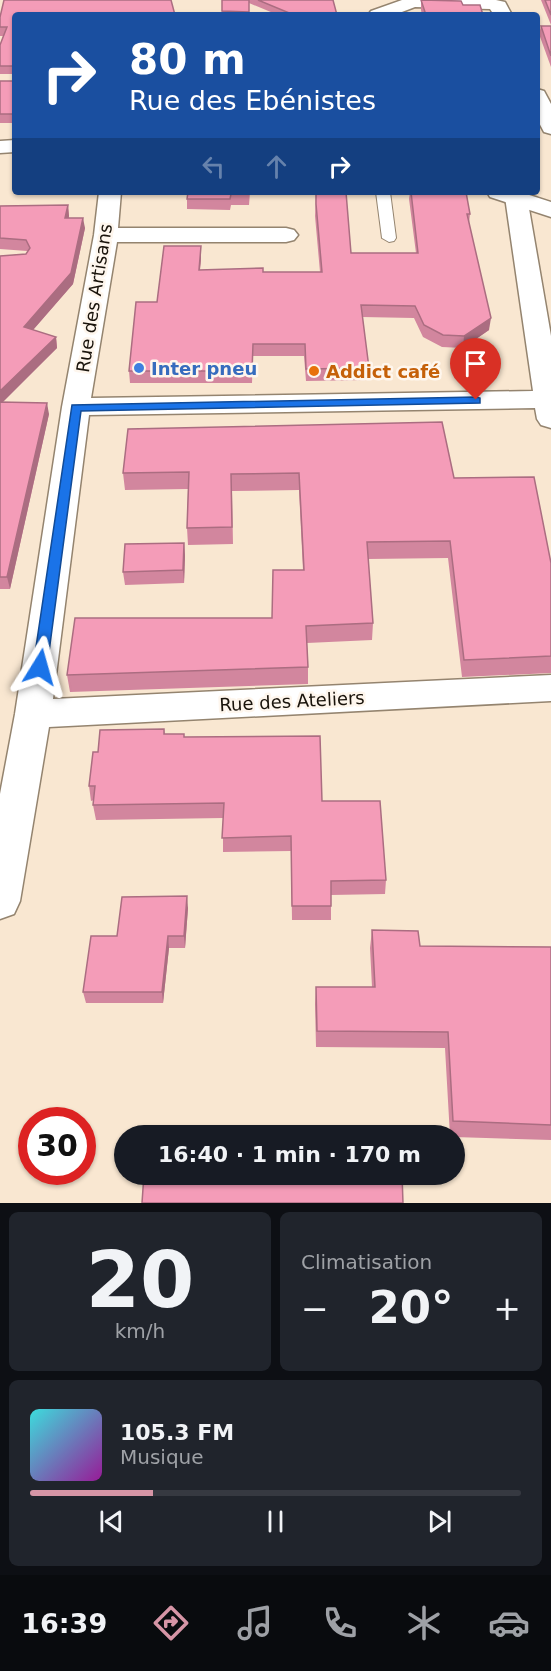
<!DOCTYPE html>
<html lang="fr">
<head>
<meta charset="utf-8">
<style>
  body { margin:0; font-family:"DejaVu Sans",sans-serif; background:#20242c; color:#f1f3f6; height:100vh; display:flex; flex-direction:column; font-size:22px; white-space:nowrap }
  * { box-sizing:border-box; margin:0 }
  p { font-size:20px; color:#9ea1a6 }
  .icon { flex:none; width:33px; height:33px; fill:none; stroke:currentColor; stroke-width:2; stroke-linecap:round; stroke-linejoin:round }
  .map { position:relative; height:1203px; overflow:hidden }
  .side { display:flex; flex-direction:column; gap:9px; padding:9px; background:#0d0f14; flex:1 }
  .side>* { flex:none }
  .banner { position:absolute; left:12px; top:12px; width:528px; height:183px; border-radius:6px; box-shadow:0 2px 4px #0004; background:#1a4fa0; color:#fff; overflow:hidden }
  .speed { position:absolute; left:18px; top:1107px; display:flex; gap:12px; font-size:30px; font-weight:700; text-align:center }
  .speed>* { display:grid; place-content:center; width:78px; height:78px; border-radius:50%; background:#171b24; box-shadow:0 2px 4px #0004; line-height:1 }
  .speed .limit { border:9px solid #d22; background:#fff; color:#111 }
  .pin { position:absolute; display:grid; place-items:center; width:51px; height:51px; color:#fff; margin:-62px -26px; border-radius:50% 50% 50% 0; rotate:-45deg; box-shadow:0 0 6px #0007 }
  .pin .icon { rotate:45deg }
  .me { position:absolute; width:66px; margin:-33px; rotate:8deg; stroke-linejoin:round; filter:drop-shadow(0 0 4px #0008) }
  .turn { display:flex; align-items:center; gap:21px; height:126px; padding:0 18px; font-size:27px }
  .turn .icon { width:78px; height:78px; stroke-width:2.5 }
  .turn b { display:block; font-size:42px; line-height:51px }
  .lanes { display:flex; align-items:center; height:57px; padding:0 18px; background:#0003; justify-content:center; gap:30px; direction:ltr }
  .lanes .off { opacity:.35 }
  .big { font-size:45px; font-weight:600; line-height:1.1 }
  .side .widget { flex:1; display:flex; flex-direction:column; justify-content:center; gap:9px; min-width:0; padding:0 21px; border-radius:9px; background:#20242c }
  .side .dial { align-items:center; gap:0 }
  .dial b { font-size:78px; line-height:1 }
  .song { display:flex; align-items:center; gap:18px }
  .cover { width:72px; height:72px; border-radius:9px; background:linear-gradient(135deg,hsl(180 70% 55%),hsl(300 70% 35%)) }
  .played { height:6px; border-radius:3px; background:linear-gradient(90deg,#d695a6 25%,#363941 25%) }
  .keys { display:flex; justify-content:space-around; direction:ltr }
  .heat { display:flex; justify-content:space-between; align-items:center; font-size:33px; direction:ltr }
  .side .tiles { flex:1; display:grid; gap:9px; grid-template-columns:1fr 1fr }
  .widget:last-child { grid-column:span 2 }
  .trip { position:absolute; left:114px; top:1125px; width:351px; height:60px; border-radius:30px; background:#171b24; box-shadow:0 2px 4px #0004; font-weight:600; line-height:60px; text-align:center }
  .dock { display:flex; height:96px; justify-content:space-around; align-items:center; background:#090b0e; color:#9ea1a6 }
  .dock .icon { width:42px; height:42px }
  .dock .current { color:#d695a6 }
  .dock b { font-size:27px; color:#f1f3f6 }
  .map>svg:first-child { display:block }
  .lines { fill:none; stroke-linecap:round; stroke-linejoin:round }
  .lane-casing { stroke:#94846f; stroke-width:2 }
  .street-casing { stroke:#94846f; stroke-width:3 }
  .secondary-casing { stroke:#94846f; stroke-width:3 }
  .lane { fill:#fff; fill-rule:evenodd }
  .street { fill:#fff; fill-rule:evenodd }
  .secondary { fill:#fff; fill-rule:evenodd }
  .wall { fill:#d2869e }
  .shaded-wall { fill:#ab6d81 }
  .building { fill:#f49cb8; stroke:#ab6d81; stroke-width:1.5 }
  .route { fill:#1a73e8; stroke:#114b97; stroke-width:1.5 }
  .shop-dot { fill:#3f7fe0; stroke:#fef6ed; stroke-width:2 }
  .food-dot { fill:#e8710a; stroke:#fef6ed; stroke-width:2 }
  .labels { text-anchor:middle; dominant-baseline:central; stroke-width:5; stroke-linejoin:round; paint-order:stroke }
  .street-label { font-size:18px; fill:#19130b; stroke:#fef6ed }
  .shop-label { font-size:18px; font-weight:bold; fill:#366cbe; stroke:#fef6ed; text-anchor:start }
  .food-label { font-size:18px; font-weight:bold; fill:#c56008; stroke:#fef6ed; text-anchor:start }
</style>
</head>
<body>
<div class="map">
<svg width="551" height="1203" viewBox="0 0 551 1203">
  <rect width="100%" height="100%" fill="#f9e7d1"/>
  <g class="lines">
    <g class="lane-casing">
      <path id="lane" d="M376,192H390L396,238L394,241L389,242L382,238Z"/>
    </g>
    <g class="street-casing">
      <g id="street">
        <path d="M402,0H496L505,2L512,15H494L490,9L415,7L394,15H368L371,11Z"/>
        <path d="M537,89L544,91L551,104V134L544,132L537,119Z"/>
        <path d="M99,192H121L118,228H286L294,230L298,235L294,240L286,242H117L91,398L533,391L505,197L509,192H524L527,197L551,336V428L541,425L537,419L535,408L89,415L53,699L551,675V701L49,727L20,901L14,914L0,919V794L15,714L62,407L94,235Z"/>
      </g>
    </g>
    <g class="secondary-casing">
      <g id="secondary">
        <path d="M15,140V152L0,153V141Z"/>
        <path d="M487,192H520L551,202V217L490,197Z"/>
      </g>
    </g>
    <use href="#lane" class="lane"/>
    <use href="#street" class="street"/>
    <use href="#secondary" class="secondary"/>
  </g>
  <g class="wall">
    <path d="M222,0H333L337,15H278L249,3V15H222Z"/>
    <path d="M421,0L463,5L483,15H422L421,10Z"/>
    <path d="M541,0H551V25Z"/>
    <path d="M15,15V74H0V45L3,36H0V17Z"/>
    <path d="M541,26H551V67L539,34Z"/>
    <rect x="0" y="81" width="15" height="42"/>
    <path d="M250,192L249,205H231L230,210L187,209V199Z"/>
    <path d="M316,192L351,253H416L409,199L410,192H466L470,214L469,223L489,330L463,348L442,347L423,337L414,318L362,317L369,368L368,380L306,381L304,356H253L252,383H130L129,371L157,302L201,246V257L200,270L263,272H320L315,216Z"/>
    <path d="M68,205L69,218L85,228L73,284L33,330L56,337L57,348L2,402L49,414L10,589H0V256L26,254L28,252L27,251L0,249V206Z"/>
    <path d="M128,429L454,478L551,563V673L462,677L448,558L368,559L373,623L372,640L307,643L308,667V684L70,692L67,675L272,618L303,570L299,490L232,491L233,544L188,545L187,528L188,489L125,490L123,473Z"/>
    <path d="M184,543L185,556L184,583L125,585L123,572Z"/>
    <path d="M164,729L165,734L184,737L322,801L386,880L385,894L331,895V920H292L291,851L223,852V818L96,820L93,805L94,800L91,801L89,786L98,752Z"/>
    <path d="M188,908L185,948H169L163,1003H86L83,992L117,936Z"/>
    <path d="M372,930L420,946L551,947V1140L454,1137V1136H450L445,1048L316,1047L315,1004L316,987H372L370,948Z"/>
  </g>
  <g class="shaded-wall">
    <path d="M68,205L69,216L66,228L65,218Z"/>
    <path d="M83,218L85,228L73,284L26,338L24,327Z"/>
    <path d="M201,246V257L199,281V270Z"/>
    <path d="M491,318L489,330L463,348L464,336Z"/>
    <path d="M56,337L57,348L0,405V391Z"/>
    <path d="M47,403L49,414L10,589L7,577Z"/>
    <path d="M184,543L185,556L184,583L183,570Z"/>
    <path d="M187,896L188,908L185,948L184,936Z"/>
    <path d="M168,936L169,948L163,1003L162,992Z"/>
  </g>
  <g class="building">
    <path d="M4,0H171L175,15H15V66H0V45L7,27H0V17Z"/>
    <path d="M222,0H249V12L222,11Z"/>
    <path d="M258,0H333L337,15H294Z"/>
    <path d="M421,0L461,1L463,5H480L483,15H426Z"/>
    <path d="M545,0H551V15Z"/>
    <path d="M541,26H551V56Z"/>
    <rect x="0" y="81" width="15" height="33"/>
    <path d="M188,192H249V194H231L230,199H187Z"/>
    <path d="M316,192H346L351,253H418L411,192H466L470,214H467L491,318L464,336L443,335L424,325L415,306L361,305L369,368L306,369L305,344H253L252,371H129L136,302H157L164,246H201L199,270L263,268V272H322L316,204Z"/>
    <path d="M68,205L65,218H83L71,273L24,327L56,337L0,391V256L26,254L30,248L26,240L0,238V206Z"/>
    <path d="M0,402L47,403L7,577H0Z"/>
    <path d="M442,422L454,478L534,477L551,563V656L464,660L450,541L367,542L373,623L306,626L308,667L67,675L75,618H272L273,570H304L299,473L231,474L232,527L187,528L189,472L123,473L128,429Z"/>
    <path d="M184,543L183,570L123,572L125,544Z"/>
    <path d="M164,729V734H184V737L320,736L322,801H380L386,880L331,881V906H292L291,836L222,838L224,803L93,805L95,786H89L93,752H98L100,730Z"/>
    <path d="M187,896L184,936H168L162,992H83L91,936H117L122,897Z"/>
    <path d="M372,930L418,931L420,946L551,947V1125L453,1121L448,1032L317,1031L316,987H375Z"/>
    <path d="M144,1174H402L403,1203H142Z"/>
  </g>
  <path class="route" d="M476,397L480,398V403L81,411L47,667L40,672L35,670L33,667L72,405Z"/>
  <circle class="shop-dot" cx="139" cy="368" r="6"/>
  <circle class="food-dot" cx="314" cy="371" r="6"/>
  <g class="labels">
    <g class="street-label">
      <text transform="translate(94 298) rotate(-81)">Rue des Artisans</text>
      <text transform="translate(292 701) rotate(-3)">Rue des Ateliers</text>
    </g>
    <g class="shop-label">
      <text x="151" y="368">Inter pneu</text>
    </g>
    <g class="food-label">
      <text x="326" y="371">Addict café</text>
    </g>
  </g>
</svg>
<div class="speed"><div class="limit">30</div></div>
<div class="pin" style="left:476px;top:400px;background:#d93025"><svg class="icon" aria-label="arrive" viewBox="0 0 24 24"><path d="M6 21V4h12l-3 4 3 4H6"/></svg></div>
<svg class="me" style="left:40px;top:667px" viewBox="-20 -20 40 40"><path d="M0-17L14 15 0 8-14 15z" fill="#1a73e8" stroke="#fff" stroke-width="4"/></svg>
<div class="trip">16:40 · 1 min · 170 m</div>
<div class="banner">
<div class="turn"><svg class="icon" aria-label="right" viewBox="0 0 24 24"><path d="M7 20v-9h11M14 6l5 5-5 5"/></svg><div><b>80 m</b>Rue des Ebénistes</div></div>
<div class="lanes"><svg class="icon off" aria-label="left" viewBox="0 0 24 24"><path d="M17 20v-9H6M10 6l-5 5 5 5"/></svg><svg class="icon off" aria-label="ahead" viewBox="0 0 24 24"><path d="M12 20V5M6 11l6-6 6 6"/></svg><svg class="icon" aria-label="right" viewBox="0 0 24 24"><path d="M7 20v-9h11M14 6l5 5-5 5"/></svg></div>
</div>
</div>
<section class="side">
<div class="tiles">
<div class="widget dial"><b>20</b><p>km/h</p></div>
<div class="widget"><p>Climatisation</p>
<div class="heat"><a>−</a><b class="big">20°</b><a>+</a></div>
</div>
<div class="widget">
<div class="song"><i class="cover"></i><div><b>105.3 FM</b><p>Musique</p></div></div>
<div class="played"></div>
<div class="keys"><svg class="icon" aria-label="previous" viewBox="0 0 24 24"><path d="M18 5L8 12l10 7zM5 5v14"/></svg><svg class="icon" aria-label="pause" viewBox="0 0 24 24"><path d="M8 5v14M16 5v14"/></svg><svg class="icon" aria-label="next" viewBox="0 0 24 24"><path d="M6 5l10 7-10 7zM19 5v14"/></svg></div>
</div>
</div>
</section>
<nav class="dock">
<b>16:39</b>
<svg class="icon current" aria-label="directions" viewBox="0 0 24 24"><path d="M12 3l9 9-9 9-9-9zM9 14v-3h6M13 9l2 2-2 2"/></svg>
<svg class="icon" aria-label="music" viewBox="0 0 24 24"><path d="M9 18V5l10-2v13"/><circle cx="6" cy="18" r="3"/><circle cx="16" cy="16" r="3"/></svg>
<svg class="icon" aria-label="phone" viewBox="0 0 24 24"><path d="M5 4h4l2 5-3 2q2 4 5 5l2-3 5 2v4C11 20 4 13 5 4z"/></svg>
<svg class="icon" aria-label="climate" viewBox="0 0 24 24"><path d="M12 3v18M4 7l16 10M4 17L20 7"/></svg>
<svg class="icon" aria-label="car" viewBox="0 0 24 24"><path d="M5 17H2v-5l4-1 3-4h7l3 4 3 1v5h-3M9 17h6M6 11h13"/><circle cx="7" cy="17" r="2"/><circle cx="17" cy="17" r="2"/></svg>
</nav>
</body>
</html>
